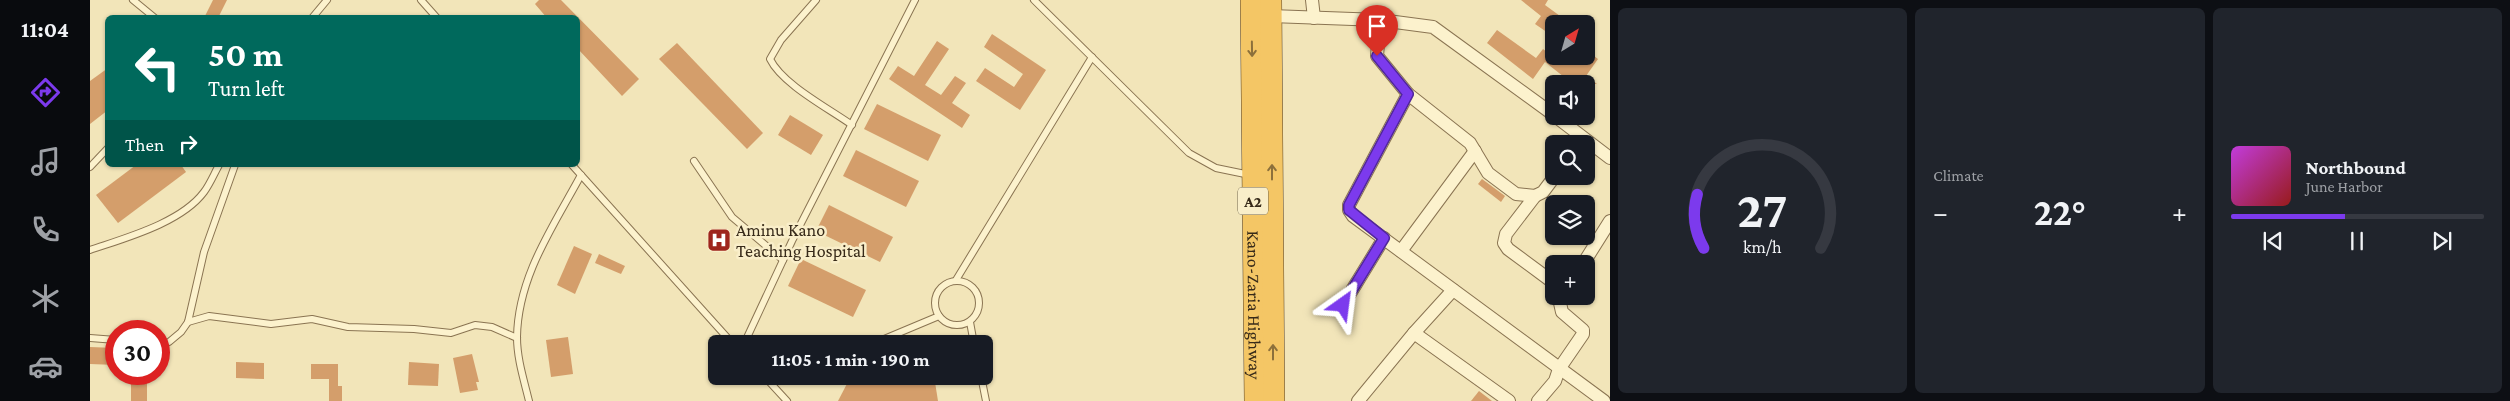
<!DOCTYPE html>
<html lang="en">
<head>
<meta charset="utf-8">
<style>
  body { margin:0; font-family:"Crimson Pro",serif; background:#20242c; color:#f1f3f6; height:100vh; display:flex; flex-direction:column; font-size:19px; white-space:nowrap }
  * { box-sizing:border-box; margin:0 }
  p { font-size:16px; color:#9ea1a6 }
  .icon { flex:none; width:28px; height:28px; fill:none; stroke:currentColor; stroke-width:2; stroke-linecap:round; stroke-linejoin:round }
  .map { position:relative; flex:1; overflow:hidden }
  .side { display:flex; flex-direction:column; gap:8px; padding:8px; background:#0d0f14; width:900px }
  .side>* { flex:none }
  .top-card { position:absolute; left:15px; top:15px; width:475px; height:152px; border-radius:8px; box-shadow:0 1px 4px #0004; background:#00695c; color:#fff; overflow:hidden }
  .needle { width:32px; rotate:37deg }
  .buttons { position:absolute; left:1455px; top:15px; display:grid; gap:10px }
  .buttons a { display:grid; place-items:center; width:50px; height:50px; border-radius:8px; background:#171b24; box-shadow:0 1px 4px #0004; font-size:25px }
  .speed { position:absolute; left:15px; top:320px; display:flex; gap:10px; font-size:25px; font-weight:700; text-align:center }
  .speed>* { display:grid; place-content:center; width:65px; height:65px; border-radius:50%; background:#171b24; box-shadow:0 1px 4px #0004; line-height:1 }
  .speed .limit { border:8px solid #d22; background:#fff; color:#111 }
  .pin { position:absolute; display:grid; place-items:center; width:42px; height:42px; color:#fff; margin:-51px -21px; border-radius:50% 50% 50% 0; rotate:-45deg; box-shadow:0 0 5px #0007 }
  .pin .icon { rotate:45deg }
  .me { position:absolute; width:55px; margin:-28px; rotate:31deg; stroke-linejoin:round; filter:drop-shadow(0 0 4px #0008) }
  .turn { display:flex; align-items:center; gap:18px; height:105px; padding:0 20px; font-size:22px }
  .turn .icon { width:65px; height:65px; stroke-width:2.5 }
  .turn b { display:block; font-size:35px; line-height:42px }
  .then { display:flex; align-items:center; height:48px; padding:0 20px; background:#0003; gap:10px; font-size:19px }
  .big { font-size:38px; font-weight:700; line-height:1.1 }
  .side .tile { flex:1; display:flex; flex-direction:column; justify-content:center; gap:8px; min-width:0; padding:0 18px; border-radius:8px; background:#20242c }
  .side .dial { align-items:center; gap:0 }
  .dial svg { height:130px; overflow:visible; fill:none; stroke:#363941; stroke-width:7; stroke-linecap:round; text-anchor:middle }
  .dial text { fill:#f1f3f6; stroke:none }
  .song { display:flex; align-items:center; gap:15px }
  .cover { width:60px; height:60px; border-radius:8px; background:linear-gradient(135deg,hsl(290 70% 55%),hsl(0 70% 35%)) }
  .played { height:5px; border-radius:2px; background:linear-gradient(90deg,#7c3aed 45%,#363941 45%) }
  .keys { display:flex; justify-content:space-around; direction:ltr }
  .heat { display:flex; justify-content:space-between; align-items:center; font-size:28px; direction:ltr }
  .side .tiles { flex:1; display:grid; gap:8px; grid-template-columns:repeat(3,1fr) }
  .trip { position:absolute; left:618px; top:335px; width:285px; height:50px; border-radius:8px; background:#171b24; box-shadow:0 1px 4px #0004; font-weight:700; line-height:50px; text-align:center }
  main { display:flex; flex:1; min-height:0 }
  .dock { display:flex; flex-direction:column; width:90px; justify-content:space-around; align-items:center; background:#090b0e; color:#9ea1a6 }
  .dock .icon { width:35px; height:35px }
  .dock .on { color:#7c3aed }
  .dock b { font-size:22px; color:#f1f3f6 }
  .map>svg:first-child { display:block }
  .building { fill:#d49e6b }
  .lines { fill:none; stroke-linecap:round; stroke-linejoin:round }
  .service-casing { stroke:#8a7452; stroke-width:8 }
  .minor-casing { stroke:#8a7452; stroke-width:14 }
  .trunk-casing { stroke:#564128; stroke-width:22 }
  .service { stroke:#fcf2cd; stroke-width:6 }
  .minor { stroke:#fcf2cd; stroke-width:12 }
  .trunk { stroke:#f4c665; stroke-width:21 }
  .oneway { stroke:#8c703b }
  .route-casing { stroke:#51269a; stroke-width:12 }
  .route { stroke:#7c3aed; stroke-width:9 }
  .labels { text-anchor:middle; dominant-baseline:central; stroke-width:5; stroke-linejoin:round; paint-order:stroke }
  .shield { fill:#f9eec9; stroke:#71654e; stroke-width:1 }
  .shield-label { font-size:16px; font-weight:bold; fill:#372a19 }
  .poi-label { font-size:18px; fill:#372a19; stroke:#f9eec9; text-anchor:start }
  .street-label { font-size:18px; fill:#372a19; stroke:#f9eec9 }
</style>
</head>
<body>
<main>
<nav class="dock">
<b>11:04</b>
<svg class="icon on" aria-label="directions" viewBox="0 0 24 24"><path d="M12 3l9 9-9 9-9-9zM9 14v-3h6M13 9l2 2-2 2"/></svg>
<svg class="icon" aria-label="music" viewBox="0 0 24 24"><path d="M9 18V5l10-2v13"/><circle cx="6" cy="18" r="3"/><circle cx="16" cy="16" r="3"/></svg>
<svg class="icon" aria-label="phone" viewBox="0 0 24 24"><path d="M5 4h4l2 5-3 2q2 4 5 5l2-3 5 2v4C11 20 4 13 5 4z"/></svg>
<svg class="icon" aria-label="climate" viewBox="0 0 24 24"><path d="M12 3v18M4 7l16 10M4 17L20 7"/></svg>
<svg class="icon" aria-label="car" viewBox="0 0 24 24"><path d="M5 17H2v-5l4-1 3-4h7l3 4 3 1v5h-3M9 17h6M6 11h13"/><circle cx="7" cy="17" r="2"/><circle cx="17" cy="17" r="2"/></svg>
</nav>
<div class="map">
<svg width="1520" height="401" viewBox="0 0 1520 401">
  <rect width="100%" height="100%" fill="#f2e5b9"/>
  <g class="building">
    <path d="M123,0H137L128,18H114Z"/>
    <path d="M449,0H471L549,79L532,96L488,49V18H457L445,4Z"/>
    <path d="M1431,0H1458L1455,5L1481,24H1464V37L1445,24L1451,16Z"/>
    <path d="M1407,30L1446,58L1453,49L1457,52L1464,43V56H1496V50L1508,59L1496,76L1507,84H1483L1455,62L1443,79L1397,43Z"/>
    <path d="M902,34L956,70L930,110L886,81L895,68L924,87L933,74L894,47Z"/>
    <path d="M847,41L859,49L835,85L851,95L865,76L876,83L862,103L880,115L872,128L799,79L808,66L824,76Z"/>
    <path d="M587,43L673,133L657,149L569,59Z"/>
    <path d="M18,68V110L0,124V81Z"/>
    <path d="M787,104L851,135L838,161L774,129Z"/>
    <path d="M700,115L733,135L721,155L688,135Z"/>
    <path d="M766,150L829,181L816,207L753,176Z"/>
    <path d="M46,165H91L96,172L28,223L6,195Z"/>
    <path d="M1392,179L1415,196L1411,202L1388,184Z"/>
    <path d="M739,205L803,237L790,262L726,231Z"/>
    <path d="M484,246L502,254L485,294L467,285Z"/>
    <path d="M509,254L535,266L531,274L505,263Z"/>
    <path d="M711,259L776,290L763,317L698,286Z"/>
    <path d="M478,337L483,374L461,377L456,340Z"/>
    <path d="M0,347L26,348V365L0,364Z"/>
    <path d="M382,354L389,382H386L388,390L370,393L363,358Z"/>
    <path d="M146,362L174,363V379L146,378Z"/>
    <path d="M319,362L349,364L348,386L318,385Z"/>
    <path d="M221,364H248V386H252V401H239V379H221Z"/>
    <rect x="41" y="374" width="16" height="27"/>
    <path d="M761,376H844L848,401H748Z"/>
    <path d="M1389,391L1402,401H1381Z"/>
  </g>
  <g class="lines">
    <g class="service-casing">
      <g id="service">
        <path d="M43,0L65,18"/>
        <path d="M331,0L347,18"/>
        <path d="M726,0L691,40L680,59C692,84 738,108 762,125"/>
        <path d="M944,0L1099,153L1126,168L1160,175"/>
        <path d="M222,18L237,0"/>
        <path d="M604,161L642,217L693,260"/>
        <path d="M482,165L643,344"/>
        <path d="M0,167L18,148"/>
        <path d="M0,250C35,238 91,223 114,192C120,184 124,174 129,165"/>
        <path d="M866,280L1002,57"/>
        <circle cx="867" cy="303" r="22"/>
        <path d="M98,322L119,316L181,324L222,319L258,327L324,329L361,333L385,325L402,327L427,338"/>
        <path d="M880,322L884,344"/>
        <path d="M0,338L26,340"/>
        <path d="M787,342L849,316"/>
        <path d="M654,344L702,241L825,0"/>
        <path d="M69,345L79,342L91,332L98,322L114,252L145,165"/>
        <path d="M674,376L697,401"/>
        <path d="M891,376L896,401"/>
        <path d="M439,401C434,380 427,359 427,337C428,276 463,227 491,175"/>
      </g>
    </g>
    <g class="minor-casing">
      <g id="minor">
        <path d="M1222,0L1224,18"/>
        <path d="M1181,16L1290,20L1343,27L1464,115"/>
        <path d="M1290,20L1287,56L1318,94L1259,205V210L1263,216L1514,401"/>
        <path d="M1318,94L1380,143L1398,173L1426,194L1445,196L1453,192L1465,176"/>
        <path d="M1465,116L1520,158"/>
        <path d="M1445,196L1416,234L1414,243L1418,249L1464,283"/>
        <path d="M1311,251L1385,151"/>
        <path d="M1493,264L1520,221"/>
        <path d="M1253,305L1294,238"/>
        <path d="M1324,333L1363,290"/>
        <path d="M1268,401L1324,333L1419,401"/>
        <path d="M1448,401L1465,381L1469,369L1493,334V330L1472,312L1470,303L1474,296"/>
      </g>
    </g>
    <g class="trunk-casing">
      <g id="trunk">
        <path id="s1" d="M1161,0L1165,401"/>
        <path d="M1181,0L1184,401"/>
      </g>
    </g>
    <use href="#service" class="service"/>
    <use href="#minor" class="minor"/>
    <use href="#trunk" class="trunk"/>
  </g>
  <defs><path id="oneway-shaft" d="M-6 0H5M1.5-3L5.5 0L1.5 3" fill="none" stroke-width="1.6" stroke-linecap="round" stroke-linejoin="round" transform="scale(1.25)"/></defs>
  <g class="oneway">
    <use href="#oneway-shaft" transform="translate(1162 49) rotate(89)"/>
    <use href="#oneway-shaft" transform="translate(1182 172) rotate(-90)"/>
    <use href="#oneway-shaft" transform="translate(1183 352) rotate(-90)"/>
  </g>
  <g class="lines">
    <g class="route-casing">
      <path id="route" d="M1253,305L1294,238L1259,210V205L1318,94L1287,56"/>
    </g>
    <use href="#route" class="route"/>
  </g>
  <defs>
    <g id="hospital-square" transform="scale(1.25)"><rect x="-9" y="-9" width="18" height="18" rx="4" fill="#9e251d" stroke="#f9eec9"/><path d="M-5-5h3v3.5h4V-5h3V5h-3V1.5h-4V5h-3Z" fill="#fff"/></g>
  </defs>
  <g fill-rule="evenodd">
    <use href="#hospital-square" x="629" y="240"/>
  </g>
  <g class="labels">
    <rect class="shield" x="1148" y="187.5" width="30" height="27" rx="4"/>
    <g class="shield-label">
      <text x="1163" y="201">A2</text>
    </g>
    <g class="poi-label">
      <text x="646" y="230">Aminu Kano<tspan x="646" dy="21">Teaching Hospital</tspan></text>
    </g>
    <g class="street-label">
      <text stroke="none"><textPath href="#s1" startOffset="305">Kano-Zaria Highway</textPath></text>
    </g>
  </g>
</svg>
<div class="buttons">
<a><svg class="needle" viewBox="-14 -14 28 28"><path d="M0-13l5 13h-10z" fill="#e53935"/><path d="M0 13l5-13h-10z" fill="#9ea1a6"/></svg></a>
<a><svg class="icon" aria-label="sound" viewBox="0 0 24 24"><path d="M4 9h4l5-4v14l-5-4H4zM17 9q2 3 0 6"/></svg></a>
<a><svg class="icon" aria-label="search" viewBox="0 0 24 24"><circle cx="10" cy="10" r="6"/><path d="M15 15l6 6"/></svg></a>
<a><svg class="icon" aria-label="layers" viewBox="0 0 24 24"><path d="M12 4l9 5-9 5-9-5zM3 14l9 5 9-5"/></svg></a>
<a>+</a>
</div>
<div class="speed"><div class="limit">30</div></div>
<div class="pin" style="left:1287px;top:56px;background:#d93025"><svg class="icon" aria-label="arrive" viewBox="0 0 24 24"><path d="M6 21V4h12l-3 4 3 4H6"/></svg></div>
<svg class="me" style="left:1253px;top:305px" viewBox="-20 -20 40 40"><path d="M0-17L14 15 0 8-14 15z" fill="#7c3aed" stroke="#fff" stroke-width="4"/></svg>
<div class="trip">11:05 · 1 min · 190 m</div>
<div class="top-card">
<div class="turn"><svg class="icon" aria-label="left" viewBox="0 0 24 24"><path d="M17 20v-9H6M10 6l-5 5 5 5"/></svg><div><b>50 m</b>Turn left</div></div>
<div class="then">Then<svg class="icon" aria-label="right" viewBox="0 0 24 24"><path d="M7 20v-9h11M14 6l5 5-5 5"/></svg></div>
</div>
</div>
<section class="side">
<div class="tiles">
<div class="tile dial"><svg viewBox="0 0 100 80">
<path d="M14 69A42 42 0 1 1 86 69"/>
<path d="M14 69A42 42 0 0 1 10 36" stroke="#7c3aed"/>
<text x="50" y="56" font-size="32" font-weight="700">27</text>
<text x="50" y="72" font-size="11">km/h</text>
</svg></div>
<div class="tile"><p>Climate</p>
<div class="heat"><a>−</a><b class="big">22°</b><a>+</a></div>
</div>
<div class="tile">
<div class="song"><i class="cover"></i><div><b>Northbound</b><p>June Harbor</p></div></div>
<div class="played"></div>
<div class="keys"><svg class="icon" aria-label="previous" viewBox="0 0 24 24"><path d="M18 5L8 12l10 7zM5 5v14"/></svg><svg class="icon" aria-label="pause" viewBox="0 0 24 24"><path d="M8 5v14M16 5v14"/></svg><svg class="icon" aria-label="next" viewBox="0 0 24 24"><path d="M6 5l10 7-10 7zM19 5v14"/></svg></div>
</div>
</div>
</section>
</main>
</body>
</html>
